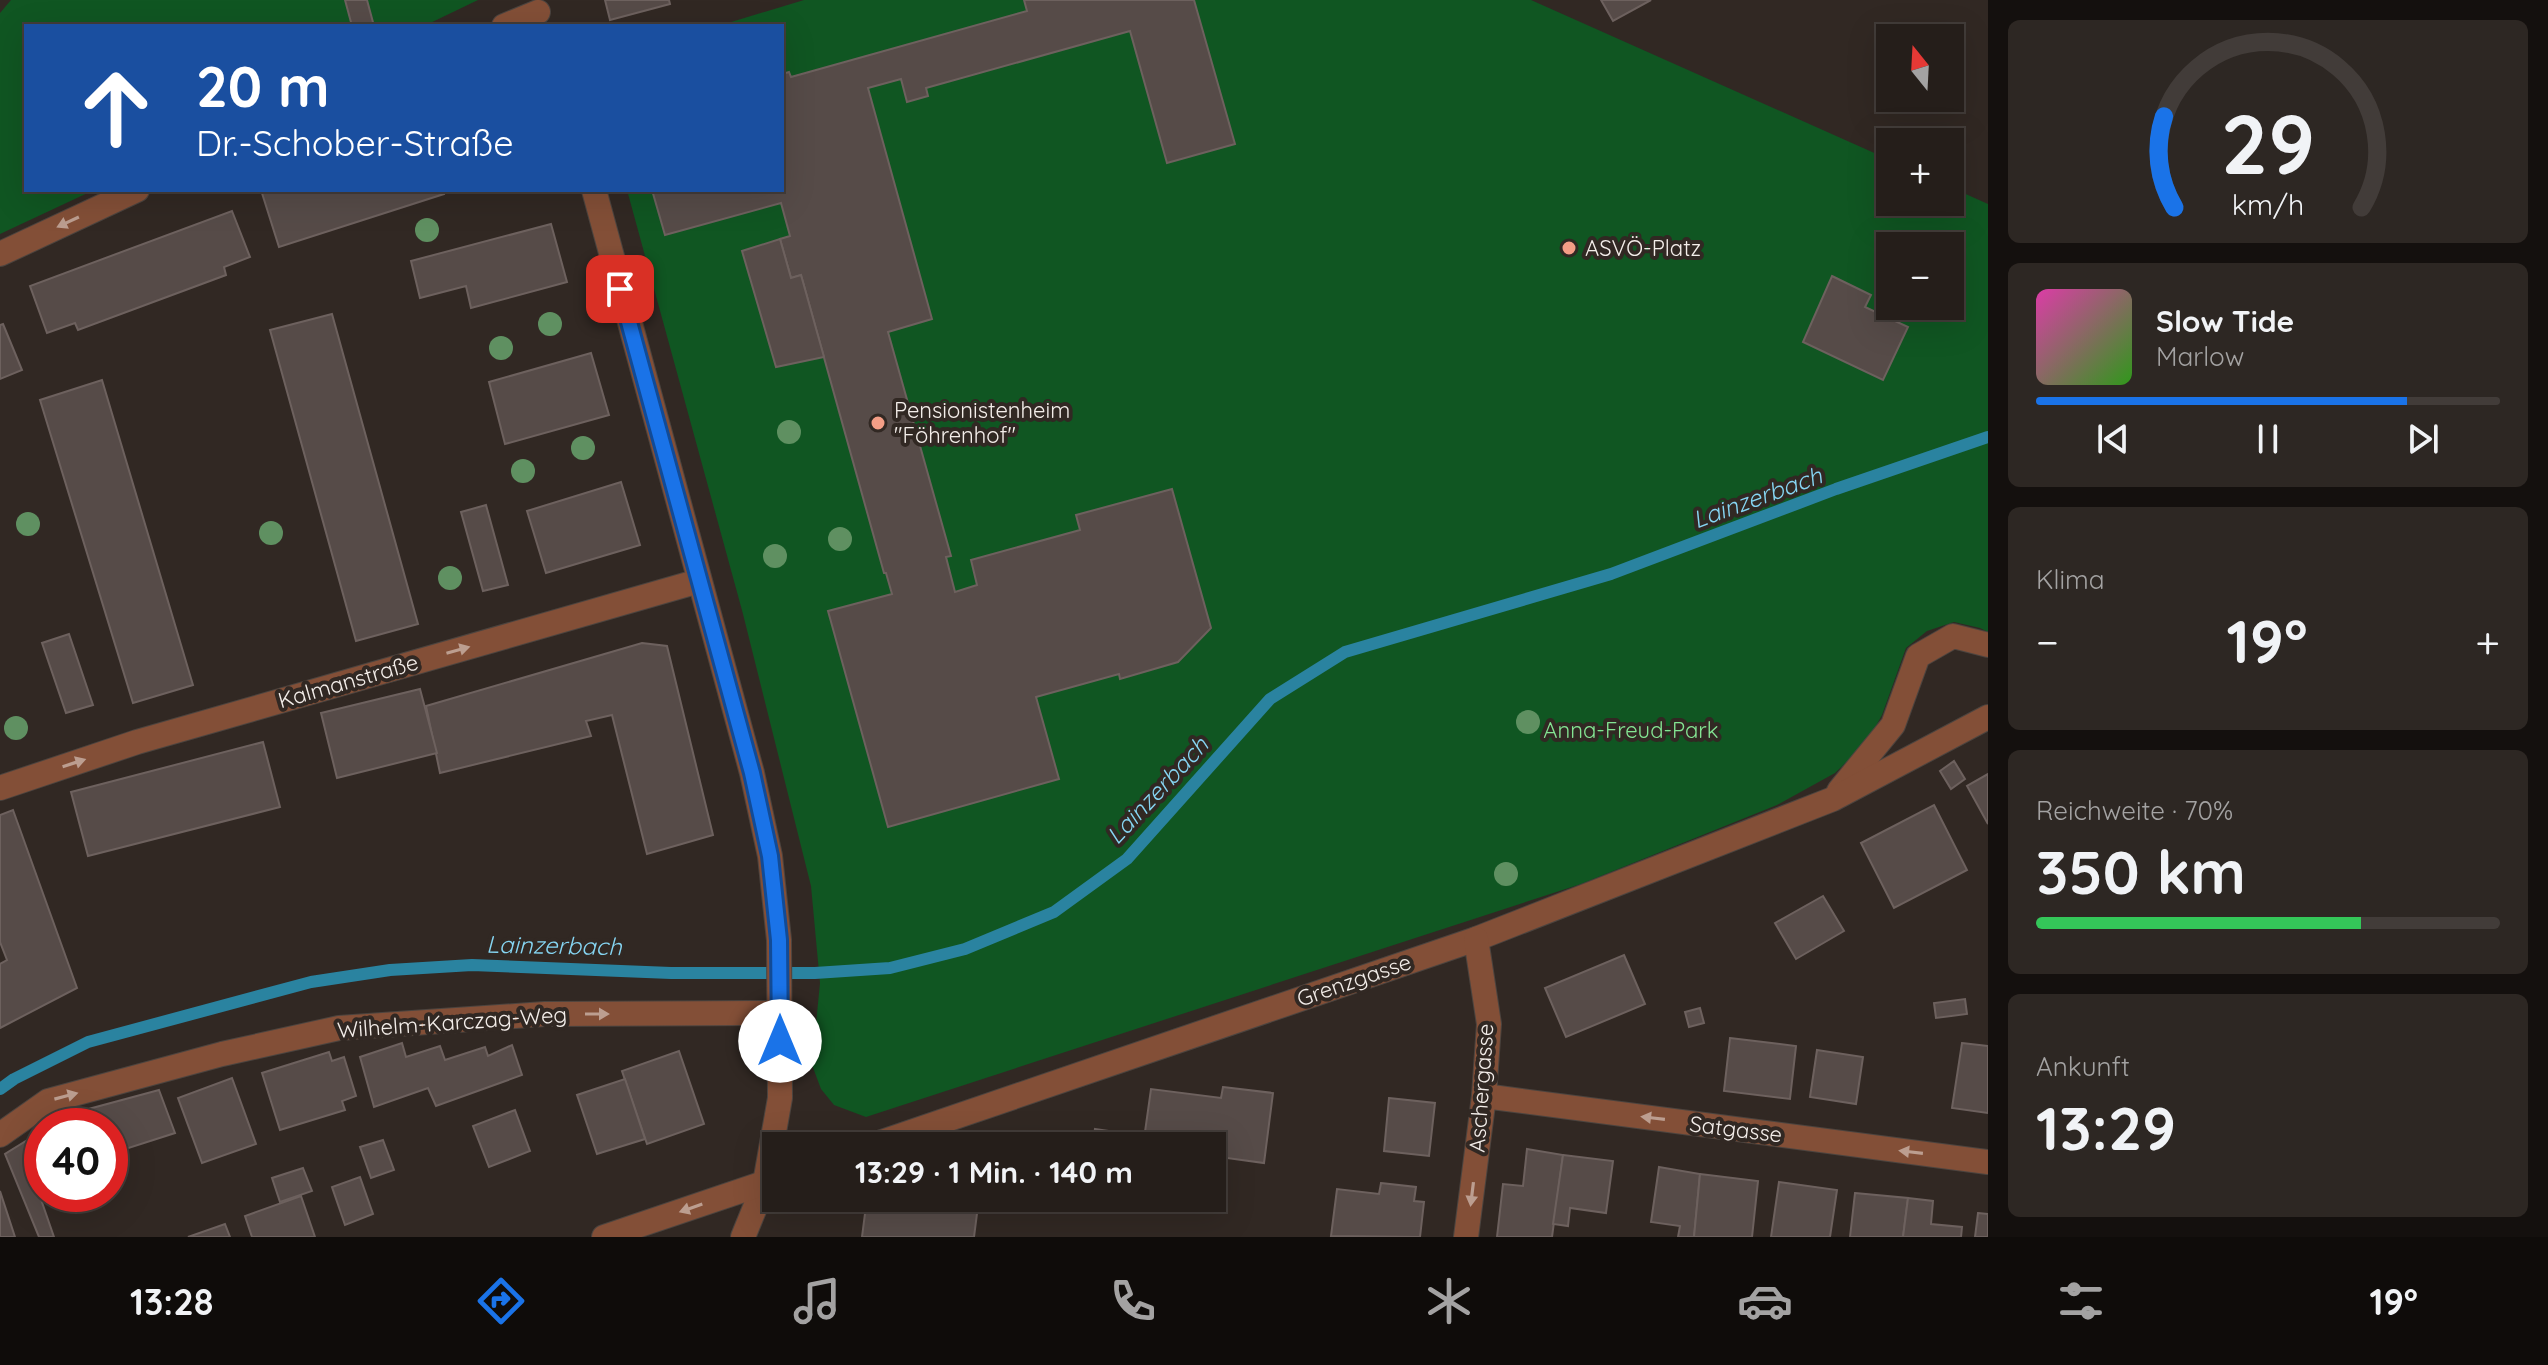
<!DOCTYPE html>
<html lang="de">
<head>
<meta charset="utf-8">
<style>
  body { margin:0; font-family:Quicksand,sans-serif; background:#2d2723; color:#f1f3f6; height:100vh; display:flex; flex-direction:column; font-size:30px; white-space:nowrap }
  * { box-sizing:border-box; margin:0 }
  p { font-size:26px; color:#a3a2a2 }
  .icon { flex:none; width:44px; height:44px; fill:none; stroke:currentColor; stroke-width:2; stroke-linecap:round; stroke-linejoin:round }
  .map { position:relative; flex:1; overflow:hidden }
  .side { display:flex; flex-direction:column; gap:20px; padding:20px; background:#14100e; width:560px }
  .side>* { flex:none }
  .hud { position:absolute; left:24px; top:24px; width:760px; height:168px; border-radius:0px; box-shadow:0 8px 32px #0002,0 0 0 2px #423c39; background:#1a4fa0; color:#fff; overflow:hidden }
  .needle { width:52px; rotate:342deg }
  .buttons { position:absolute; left:1876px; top:24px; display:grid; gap:16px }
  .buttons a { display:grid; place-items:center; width:88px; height:88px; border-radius:0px; background:#251e1a; box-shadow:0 8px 32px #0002,0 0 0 2px #423c39; font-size:40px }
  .speed { position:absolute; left:24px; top:1108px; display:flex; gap:16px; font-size:40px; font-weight:700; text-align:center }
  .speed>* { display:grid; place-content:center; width:104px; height:104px; border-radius:50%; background:#251e1a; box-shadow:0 8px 32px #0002,0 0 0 2px #423c39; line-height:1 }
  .speed .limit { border:12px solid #d22; background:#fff; color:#111 }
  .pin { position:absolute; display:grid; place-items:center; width:68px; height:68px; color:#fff; margin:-34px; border-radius:16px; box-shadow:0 4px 12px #0006 }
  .me { position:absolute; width:88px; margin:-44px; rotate:0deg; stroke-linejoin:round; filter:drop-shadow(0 0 6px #0008) }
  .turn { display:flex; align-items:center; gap:28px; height:168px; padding:0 40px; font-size:36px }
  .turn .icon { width:104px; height:104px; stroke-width:2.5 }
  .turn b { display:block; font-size:56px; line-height:68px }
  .big { font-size:60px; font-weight:700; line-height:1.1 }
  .side .card { flex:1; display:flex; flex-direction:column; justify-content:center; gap:12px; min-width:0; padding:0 28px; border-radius:12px; background:#2d2723 }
  .side .dial { align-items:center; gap:0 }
  .dial svg { height:208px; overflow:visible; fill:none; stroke:#423c39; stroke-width:7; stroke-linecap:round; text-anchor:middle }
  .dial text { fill:#f1f3f6; stroke:none }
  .song { display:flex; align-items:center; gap:24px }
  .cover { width:96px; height:96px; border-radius:12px; background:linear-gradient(135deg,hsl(320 70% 55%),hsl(110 70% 35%)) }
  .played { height:8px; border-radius:4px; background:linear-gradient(90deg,#1a73e8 80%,#423c39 80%) }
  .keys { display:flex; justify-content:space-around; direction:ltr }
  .heat { display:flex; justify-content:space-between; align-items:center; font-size:44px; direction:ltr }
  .charge { height:12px; border-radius:6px; background:linear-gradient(90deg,#34c759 70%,#423c39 0) }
  .trip { position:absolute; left:762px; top:1132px; width:464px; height:80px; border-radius:0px; background:#251e1a; box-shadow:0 8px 32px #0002,0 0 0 2px #423c39; font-weight:700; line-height:80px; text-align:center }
  .tab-bar { display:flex; height:128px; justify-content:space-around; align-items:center; background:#0f0c0a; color:#a3a2a2 }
  .tab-bar .icon { width:56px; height:56px }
  .tab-bar .selected { color:#1a73e8 }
  .tab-bar b { font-size:36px; color:#f1f3f6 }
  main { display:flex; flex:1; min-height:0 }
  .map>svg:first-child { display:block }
  .green { fill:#105622; fill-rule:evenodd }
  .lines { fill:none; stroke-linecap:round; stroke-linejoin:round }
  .stream { stroke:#2a83a0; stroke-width:12 }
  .building { fill:#564b48; stroke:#6d615e; stroke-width:2 }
  .minor-casing { stroke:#4c443f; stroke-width:26 }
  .minor { stroke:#834f37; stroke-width:24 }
  .tree { fill:#5f9061 }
  .oneway { fill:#bc9e90 }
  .route-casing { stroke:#114b97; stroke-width:20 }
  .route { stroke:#1a73e8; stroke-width:14 }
  .poi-dot { fill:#f49e86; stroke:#312823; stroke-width:3 }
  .labels { text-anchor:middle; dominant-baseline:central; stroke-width:8; stroke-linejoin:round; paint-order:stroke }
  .poi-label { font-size:22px; fill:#f4eeea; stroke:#312823; text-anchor:start }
  .street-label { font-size:22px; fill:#f4eeea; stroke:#312823 }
  .park-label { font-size:22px; fill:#84e593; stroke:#312823 }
  .water-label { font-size:24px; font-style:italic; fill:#86d5f2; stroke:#312823 }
</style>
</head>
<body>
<main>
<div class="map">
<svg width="1988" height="1237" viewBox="0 0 1988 1237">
  <rect width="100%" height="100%" fill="#312823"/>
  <g class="green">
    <path d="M11,0H478L424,26H26V190H94L0,234V13Z"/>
    <path d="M804,0H1531L1890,160V202H1950V187L1988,204V632L1980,628L1954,622L1927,631L1906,648L1882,715L1867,742L1835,773L1777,805L1581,884L866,1117L834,1105L821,1089L812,1065L820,983L811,886L743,614L627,190H782V26H718ZM1890,246H1950V306H1890Z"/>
  </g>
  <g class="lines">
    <path class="stream" d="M0,1089L14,1079L88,1042L311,982L390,970L472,965L671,973H815L890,968L965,949L1054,912L1127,859L1270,699L1345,652L1611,574L1836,489L1988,437"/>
  </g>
  <g class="building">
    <path d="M345,0H367L374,26H352Z"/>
    <path d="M605,0H669L670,4L610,20Z"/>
    <path d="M1024,0H1194L1235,144L1167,163L1130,31L926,88L928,96L907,102L901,79L868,88L932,319L888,332L951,556L946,557L955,592L977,585L971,560L1080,530L1076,515L1172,489L1211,628L1178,662L1120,679L1119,674L1036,697L1059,779L888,827L828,611L892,594L886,573H884L801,275L791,278L780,239L790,236L781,203L665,235L652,190H782V74L789,72L791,77L1027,11Z"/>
    <path d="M1601,0H1651L1613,21Z"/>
    <path d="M261,190H443L444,194L279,247Z"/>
    <path d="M232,211L250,257L224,267L226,275L78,330L75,323L47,333L30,286Z"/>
    <path d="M551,224L567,282L471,308L466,286L420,298L411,261Z"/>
    <path d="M780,239L791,278L801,275L824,357L776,367L742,251Z"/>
    <path d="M1832,276L1871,295L1865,307L1908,327L1883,380L1803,342Z"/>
    <path d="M332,314L418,624L356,641L270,330Z"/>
    <path d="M3,324L22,370L0,379V325Z"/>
    <path d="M591,353L609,415L505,444L489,382Z"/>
    <path d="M102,380L193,685L133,703L40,400Z"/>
    <path d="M621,482L640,545L546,573L527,511Z"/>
    <path d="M486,505L508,585L483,591L461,512Z"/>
    <path d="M69,634L93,705L66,713L42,643Z"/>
    <path d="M642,643L667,646L713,835L647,854L612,715L586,721L591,736L440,773L426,706Z"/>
    <path d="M420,689L437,753L337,778L321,713Z"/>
    <path d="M263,742L280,807L88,856L71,792Z"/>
    <path d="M1954,761L1965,779L1951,789L1940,771Z"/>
    <path d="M1988,774V824L1967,786Z"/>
    <path d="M1934,805L1967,870L1894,908L1861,843Z"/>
    <path d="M13,810L77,988L0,1028V964L7,960L0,942V815Z"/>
    <path d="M1823,896L1844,931L1796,959L1775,923Z"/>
    <path d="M1624,955L1645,1004L1566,1037L1545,988Z"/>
    <path d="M1965,999L1967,1014L1936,1018L1934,1003Z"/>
    <path d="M1700,1008L1704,1023L1689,1027L1685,1012Z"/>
    <path d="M1730,1038L1796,1046L1790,1099L1724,1091Z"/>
    <path d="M402,1043L406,1057L440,1046L445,1060L485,1047L488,1056L512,1045L522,1075L436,1106L428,1088L374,1107L360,1057Z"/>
    <path d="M1962,1043L1988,1046V1113L1952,1108Z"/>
    <path d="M1817,1050L1863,1057L1856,1104L1810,1097Z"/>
    <path d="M679,1051L704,1124L647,1144L622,1071Z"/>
    <path d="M329,1052L332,1061L344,1057L356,1096L342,1101L345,1110L280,1130L262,1073Z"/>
    <path d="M232,1078L256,1144L202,1163L178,1098Z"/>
    <path d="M625,1079L645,1139L597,1154L577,1095Z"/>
    <path d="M1223,1087L1273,1093L1264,1163L1212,1156V1146H1143L1151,1089L1221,1098Z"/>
    <path d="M159,1090L175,1133L110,1154V1126H51L70,1114Z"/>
    <path d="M1389,1098L1435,1103L1429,1156L1384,1151Z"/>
    <path d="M515,1110L530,1151L489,1167L473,1126Z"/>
    <path d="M1095,1129L1144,1136L1143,1146H1020L1022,1132L1093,1141Z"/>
    <path d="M42,1131V1180L35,1182L54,1237H39L5,1154Z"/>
    <path d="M383,1140L394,1170L371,1178L360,1147Z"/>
    <path d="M1527,1149L1563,1155L1552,1237H1497L1503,1184L1523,1186Z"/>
    <path d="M1563,1155L1613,1161L1606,1213L1570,1208L1568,1226L1553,1224Z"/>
    <path d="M1659,1167L1700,1174L1694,1237H1678L1680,1226L1651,1222Z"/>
    <path d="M303,1168L312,1191L280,1202L272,1178Z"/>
    <path d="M1700,1174L1758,1181L1752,1237H1694Z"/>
    <path d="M360,1177L373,1214L345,1225L332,1187Z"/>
    <path d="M1779,1182L1837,1190L1830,1237H1771Z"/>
    <path d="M1381,1183L1416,1187L1414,1201L1424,1202L1420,1237L1331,1236L1337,1189L1379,1194Z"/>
    <path d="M0,1191L15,1237H0Z"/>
    <path d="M1855,1193L1908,1198L1903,1237H1850Z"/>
    <path d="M301,1196L315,1237H252L245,1216Z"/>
    <path d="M867,1198H979L974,1237H862Z"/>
    <path d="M1013,1198H1137L1136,1206L1082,1199L1081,1211L1013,1202Z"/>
    <path d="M1908,1198L1933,1201L1931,1224L1962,1227L1961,1237H1903Z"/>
    <path d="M1978,1213L1988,1214V1237H1975Z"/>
    <path d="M225,1224L230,1237H188Z"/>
  </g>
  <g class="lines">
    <g class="minor-casing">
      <g id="minor">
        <path d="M504,26L538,12"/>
        <path d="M594,190L752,773L770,856L779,940L780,1098L765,1183L743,1237"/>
        <path d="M0,254L137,190"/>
        <path d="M0,788L137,742L699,581"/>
        <path d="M1839,791L1893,725L1918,656L1953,636L1988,645"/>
        <path d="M1484,1096L1988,1162"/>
        <path d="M0,1135L48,1101L222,1054L339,1028L545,1014L780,1013"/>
        <path d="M870,1146L1476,939L1833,799L1988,717"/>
        <path d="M604,1237L773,1180"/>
        <path d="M1466,1237L1484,1096L1489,1024L1476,939"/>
      </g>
    </g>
    <use href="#minor" class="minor"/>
  </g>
  <g class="tree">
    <circle cx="427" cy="230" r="12"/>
    <circle cx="550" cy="324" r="12"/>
    <circle cx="501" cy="348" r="12"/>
    <circle cx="789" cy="432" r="12"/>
    <circle cx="583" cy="448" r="12"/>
    <circle cx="523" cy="471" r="12"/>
    <circle cx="28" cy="524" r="12"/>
    <circle cx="271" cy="533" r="12"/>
    <circle cx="840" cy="539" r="12"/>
    <circle cx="775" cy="556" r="12"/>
    <circle cx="450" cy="578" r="12"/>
    <circle cx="1528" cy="722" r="12"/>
    <circle cx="16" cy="728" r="12"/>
    <circle cx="1506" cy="874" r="12"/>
  </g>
  <defs><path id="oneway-solid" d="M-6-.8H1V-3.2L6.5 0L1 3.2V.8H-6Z" transform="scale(2)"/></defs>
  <g class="oneway">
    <use href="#oneway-solid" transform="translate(68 222) rotate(155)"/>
    <use href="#oneway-solid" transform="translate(458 650) rotate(-16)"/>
    <use href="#oneway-solid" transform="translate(74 763) rotate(-18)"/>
    <use href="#oneway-solid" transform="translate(597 1014)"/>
    <use href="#oneway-solid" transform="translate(66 1096) rotate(-15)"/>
    <use href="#oneway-solid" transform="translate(1653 1118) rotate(-173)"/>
    <use href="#oneway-solid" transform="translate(1911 1152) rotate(-173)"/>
    <use href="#oneway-solid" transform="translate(1472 1194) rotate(97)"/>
    <use href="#oneway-solid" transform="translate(691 1208) rotate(161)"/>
  </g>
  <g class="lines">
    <g class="route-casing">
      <path id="route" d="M620,289L752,773L770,856L779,940L780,1041"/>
    </g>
    <use href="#route" class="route"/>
  </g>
  <g class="poi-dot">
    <circle cx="1569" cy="248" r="8"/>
    <circle cx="878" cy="423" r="8"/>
  </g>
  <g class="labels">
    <g class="poi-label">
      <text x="1585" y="248">ASVÖ-Platz</text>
      <text x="894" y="410">Pensionistenheim<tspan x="894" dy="25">"Föhrenhof"</tspan></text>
    </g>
    <g class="street-label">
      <text transform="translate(348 681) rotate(-16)">Kalmanstraße</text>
      <text transform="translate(1354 980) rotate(-19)">Grenzgasse</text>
      <text transform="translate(452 1022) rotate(-4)">Wilhelm-Karczag-Weg</text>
      <text transform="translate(1481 1088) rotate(-86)">Aschergasse</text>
      <text transform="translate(1736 1129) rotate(7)">Satgasse</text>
    </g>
    <g class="park-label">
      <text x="1631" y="730">Anna-Freud-Park</text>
    </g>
    <g class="water-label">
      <text transform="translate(1757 497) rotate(-20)">Lainzerbach</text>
      <text transform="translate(1157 790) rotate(-47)">Lainzerbach</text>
      <text transform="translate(554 945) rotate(1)">Lainzerbach</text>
    </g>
  </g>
</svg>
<div class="buttons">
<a><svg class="needle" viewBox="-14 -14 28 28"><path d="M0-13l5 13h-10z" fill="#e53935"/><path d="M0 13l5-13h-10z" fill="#a3a2a2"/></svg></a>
<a>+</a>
<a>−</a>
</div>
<div class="speed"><div class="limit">40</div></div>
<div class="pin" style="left:620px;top:289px;background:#d93025"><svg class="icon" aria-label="arrive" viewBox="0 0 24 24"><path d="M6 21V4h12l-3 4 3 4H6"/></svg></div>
<svg class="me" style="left:780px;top:1041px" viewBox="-20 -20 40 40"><circle r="19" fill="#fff"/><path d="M0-13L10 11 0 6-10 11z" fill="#1a73e8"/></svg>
<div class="trip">13:29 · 1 Min. · 140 m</div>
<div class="hud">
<div class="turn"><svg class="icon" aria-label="ahead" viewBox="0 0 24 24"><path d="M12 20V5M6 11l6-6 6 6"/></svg><div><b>20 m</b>Dr.-Schober-Straße</div></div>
</div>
</div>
<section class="side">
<div class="card dial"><svg viewBox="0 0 100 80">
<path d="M14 69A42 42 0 1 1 86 69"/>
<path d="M14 69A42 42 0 0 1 10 34" stroke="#1a73e8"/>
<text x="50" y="56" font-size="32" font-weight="700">29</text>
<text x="50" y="72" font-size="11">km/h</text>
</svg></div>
<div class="card">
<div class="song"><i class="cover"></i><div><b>Slow Tide</b><p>Marlow</p></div></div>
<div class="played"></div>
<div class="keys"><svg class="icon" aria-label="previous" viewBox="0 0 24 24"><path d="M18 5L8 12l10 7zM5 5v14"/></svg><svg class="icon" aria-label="pause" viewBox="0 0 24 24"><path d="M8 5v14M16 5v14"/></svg><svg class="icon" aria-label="next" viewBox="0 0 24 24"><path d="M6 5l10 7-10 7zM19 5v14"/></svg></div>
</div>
<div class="card"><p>Klima</p>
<div class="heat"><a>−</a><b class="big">19°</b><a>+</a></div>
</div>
<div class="card"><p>Reichweite · 70%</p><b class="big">350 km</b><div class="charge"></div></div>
<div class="card"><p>Ankunft</p><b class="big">13:29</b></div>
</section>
</main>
<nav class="tab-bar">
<b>13:28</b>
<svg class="icon selected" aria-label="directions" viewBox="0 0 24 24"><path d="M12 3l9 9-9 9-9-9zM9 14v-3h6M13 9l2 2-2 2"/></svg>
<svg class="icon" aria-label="music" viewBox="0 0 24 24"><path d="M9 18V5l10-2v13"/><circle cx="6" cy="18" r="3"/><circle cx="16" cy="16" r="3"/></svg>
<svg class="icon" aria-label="phone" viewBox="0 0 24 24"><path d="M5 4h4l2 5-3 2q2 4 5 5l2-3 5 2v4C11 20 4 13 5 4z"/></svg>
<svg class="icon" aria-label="climate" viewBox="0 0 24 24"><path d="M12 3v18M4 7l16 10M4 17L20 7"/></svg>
<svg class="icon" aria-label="car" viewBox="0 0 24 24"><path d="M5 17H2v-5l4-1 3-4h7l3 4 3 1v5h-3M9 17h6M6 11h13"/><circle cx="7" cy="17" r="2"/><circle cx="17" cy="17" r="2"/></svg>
<svg class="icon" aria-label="filters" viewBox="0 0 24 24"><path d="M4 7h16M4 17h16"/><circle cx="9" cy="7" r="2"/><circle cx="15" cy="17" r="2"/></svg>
<b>19°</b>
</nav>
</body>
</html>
